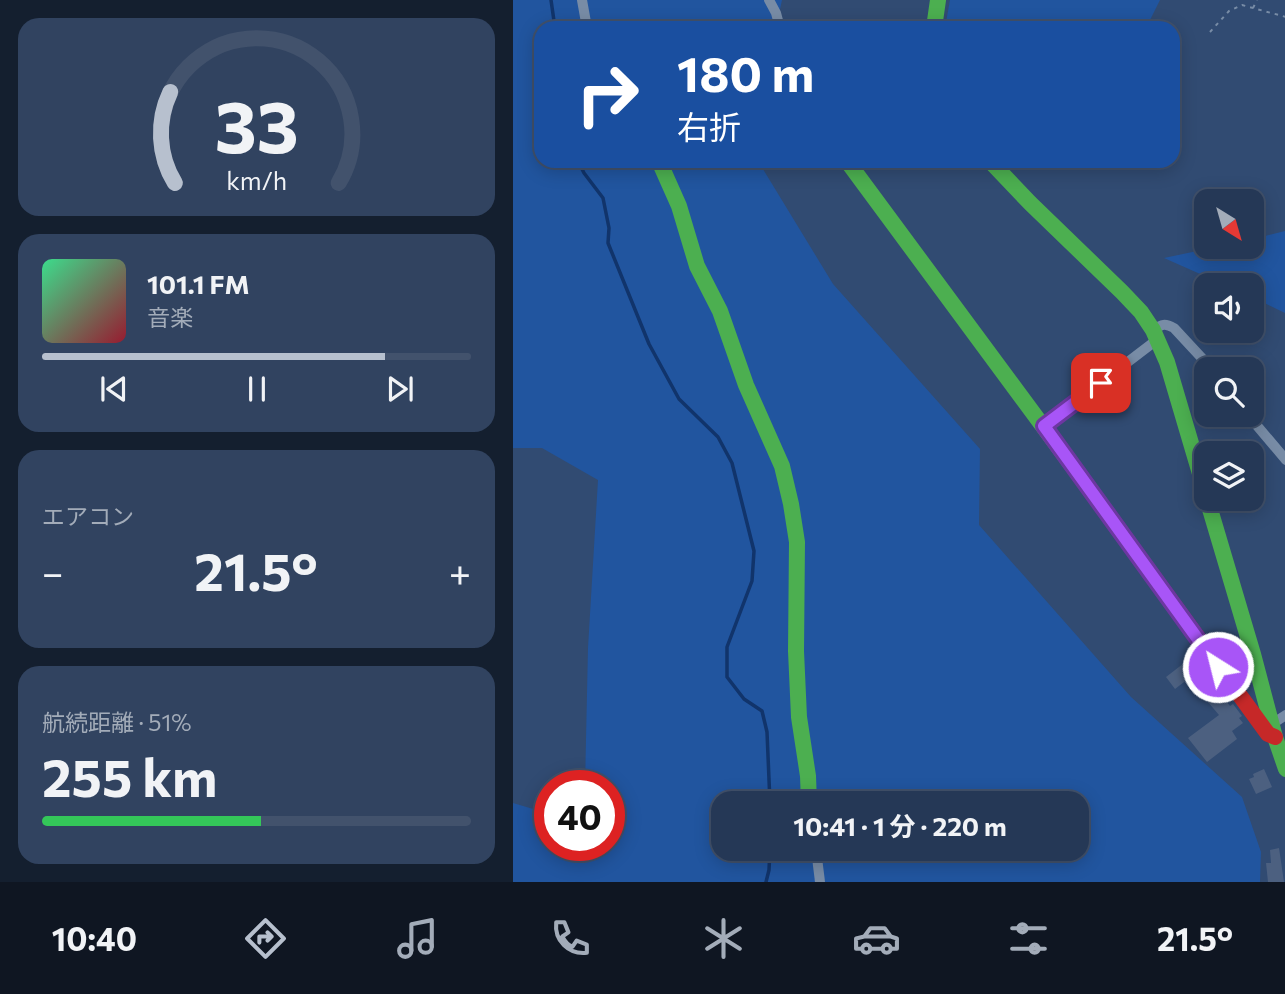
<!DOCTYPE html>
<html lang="ja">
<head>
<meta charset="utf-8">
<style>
  body { margin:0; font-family:Commissioner,"Noto Sans JP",sans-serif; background:#314360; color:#f1f3f6; height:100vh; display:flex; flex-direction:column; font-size:26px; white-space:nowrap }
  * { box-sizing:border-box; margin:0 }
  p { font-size:23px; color:#a3acb9 }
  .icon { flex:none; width:38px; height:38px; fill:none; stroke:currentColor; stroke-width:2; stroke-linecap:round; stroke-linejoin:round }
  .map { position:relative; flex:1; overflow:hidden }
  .details { display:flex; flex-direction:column; gap:18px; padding:18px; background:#141f2f; width:513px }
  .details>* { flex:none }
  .hud { position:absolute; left:21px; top:21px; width:646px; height:147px; border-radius:21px; box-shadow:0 4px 18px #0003,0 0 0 2px #42526c; background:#1a4fa0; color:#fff; overflow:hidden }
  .needle { width:46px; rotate:143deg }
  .tools { position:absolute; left:681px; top:189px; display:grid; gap:14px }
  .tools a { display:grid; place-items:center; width:70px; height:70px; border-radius:14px; background:#253856; box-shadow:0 4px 18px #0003,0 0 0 2px #42526c; font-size:35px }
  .speed { position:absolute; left:21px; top:770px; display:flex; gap:14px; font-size:35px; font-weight:700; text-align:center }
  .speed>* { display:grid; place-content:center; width:91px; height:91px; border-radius:50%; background:#253856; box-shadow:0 4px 18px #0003,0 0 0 2px #42526c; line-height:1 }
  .speed .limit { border:10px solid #d22; background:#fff; color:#111 }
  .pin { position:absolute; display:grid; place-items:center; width:60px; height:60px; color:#fff; margin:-30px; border-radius:14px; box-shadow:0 4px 10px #0006 }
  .me { position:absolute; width:77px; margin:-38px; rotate:324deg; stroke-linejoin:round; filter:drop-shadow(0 0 5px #0008) }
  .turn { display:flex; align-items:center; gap:24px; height:147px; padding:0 28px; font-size:32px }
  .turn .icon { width:91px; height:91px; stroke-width:2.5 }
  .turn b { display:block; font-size:49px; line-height:60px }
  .big { font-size:52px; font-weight:700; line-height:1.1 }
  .details .card { flex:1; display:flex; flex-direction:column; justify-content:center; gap:10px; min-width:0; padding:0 24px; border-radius:21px; background:#314360 }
  .details .dial { align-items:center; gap:0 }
  .dial svg { height:182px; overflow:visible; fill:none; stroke:#42526c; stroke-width:7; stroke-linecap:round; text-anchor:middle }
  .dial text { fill:#f1f3f6; stroke:none }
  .song { display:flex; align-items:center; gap:21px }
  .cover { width:84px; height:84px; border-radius:10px; background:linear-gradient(135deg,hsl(150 70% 55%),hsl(350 70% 35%)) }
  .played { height:7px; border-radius:4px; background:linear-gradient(90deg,#b7c0ce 80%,#42526c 80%) }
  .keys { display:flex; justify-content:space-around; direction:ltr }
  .heat { display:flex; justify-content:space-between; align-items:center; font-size:38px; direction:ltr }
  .charge { height:10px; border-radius:5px; background:linear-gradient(90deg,#34c759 51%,#42526c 0) }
  .trip { position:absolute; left:198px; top:791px; width:378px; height:70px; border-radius:21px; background:#253856; box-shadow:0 4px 18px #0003,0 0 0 2px #42526c; font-weight:700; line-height:70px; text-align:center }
  .tab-bar { display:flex; height:112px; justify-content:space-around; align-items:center; background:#0f1622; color:#a3acb9 }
  .tab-bar .icon { width:49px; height:49px }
  .tab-bar .active { color:#b7c0ce }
  .tab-bar b { font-size:32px; color:#f1f3f6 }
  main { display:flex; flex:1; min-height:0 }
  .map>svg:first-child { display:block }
  .green { fill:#21559f; fill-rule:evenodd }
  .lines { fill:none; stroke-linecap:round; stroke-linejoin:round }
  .stream { stroke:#11346b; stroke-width:3.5 }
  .building { fill:#4c6080 }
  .path { stroke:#788ca6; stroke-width:2; stroke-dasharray:3.5 5; stroke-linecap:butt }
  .street { stroke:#788ca6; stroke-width:10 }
  .fast { stroke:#4caf50; stroke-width:16 }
  .jam { stroke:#c62828; stroke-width:16 }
  .route-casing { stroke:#6d37a1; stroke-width:18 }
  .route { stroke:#a855f7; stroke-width:12 }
</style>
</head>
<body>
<main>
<section class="details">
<div class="card dial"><svg viewBox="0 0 100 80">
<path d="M14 69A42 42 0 1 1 86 69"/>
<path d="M14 69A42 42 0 0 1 12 29" stroke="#b7c0ce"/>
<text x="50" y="56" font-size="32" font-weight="700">33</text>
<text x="50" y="72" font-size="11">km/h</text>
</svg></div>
<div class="card">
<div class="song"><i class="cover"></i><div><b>101.1 FM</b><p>音楽</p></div></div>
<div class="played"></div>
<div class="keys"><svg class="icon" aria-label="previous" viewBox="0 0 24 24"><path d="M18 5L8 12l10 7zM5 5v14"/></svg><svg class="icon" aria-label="pause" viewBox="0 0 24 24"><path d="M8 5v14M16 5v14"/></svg><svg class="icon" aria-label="next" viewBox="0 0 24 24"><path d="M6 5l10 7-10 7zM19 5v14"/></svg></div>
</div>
<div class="card"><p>エアコン</p>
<div class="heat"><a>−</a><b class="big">21.5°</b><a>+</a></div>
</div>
<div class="card"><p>航続距離 · 51%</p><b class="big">255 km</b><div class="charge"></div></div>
</section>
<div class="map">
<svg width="773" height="882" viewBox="0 0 773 882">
  <rect width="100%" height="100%" fill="#314b72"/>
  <g class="green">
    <path d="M0,0H269L263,28H28V161H245L320,284L467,449L466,525L618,697L729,797L748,852L747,882H0V803L37,814V845H96V786H72L75,648L85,480L29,448H0ZM210,803H564V849H210Z"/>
    <path d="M437,0H647L633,28H432Z"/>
    <path d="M772,231V313L739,297L738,285H712L651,258L703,247H738L739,239Z"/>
  </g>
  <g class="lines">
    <g class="stream">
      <path d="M38,0L42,28"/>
      <path d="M65,161L71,173L90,198L96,228L95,243L136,344L166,399L205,437L219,463L241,551L239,581L214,647V677L231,699L249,711L254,732L257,803"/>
      <path d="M253,882L256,870L257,849"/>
    </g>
  </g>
  <g class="building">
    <path d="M675,660L684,672L662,689L653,677Z"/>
    <path d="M701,685L717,706L720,704L729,716L726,718L730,723L719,731L724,739L694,762L675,738L706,715L689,695Z"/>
    <path d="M751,769L759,787L743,794L736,779L741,777L740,774Z"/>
    <path d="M766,848L771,882H755L753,863H758L757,850Z"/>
  </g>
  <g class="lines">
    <g class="path">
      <path d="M740,8L744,0"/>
      <path d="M697,32L716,11L729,5L773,17"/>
    </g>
    <g class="street">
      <path d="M69,0L74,28"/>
      <path d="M256,0L263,13L267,28"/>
      <path d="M640,330C649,324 652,323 661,328L699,369"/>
      <path d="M735,415L773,460"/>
      <path d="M531,426L645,339"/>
      <path d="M759,724L773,715"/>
      <path d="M303,849L307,882"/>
    </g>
    <g class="fast">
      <path d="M421,28L425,0"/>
      <path d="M146,161L166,206L184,266L207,311L233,385L269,466L278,504L284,542L283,651L286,717L295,776L296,803"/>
      <path d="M334,161L597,517"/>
      <path d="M477,161L517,203L609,292L628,312L640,330L654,362L693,494"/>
      <path d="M694,499L740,654L762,737L773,769"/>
    </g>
    <path class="jam" d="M597,517L755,734L762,737"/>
  </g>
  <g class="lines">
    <g class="route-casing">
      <path id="route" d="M588,383L531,426L705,667"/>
    </g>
    <use href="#route" class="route"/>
  </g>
</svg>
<div class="tools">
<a><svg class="needle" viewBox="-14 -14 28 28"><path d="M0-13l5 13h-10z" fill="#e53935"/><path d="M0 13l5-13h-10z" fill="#a3acb9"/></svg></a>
<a><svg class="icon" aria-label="sound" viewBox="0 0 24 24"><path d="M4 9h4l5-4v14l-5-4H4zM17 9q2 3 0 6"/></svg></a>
<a><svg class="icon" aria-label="search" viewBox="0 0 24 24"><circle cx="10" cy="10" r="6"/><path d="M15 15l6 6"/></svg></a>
<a><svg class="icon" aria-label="layers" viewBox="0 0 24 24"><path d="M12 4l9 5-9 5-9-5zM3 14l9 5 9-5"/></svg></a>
</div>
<div class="speed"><div class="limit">40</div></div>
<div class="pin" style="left:588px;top:383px;background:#d93025"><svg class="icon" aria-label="arrive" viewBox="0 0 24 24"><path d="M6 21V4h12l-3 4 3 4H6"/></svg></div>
<svg class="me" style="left:705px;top:667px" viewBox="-20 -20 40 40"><circle r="17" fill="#a855f7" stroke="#fff" stroke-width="3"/><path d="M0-11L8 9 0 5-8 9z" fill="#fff"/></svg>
<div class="trip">10:41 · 1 分 · 220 m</div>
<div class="hud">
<div class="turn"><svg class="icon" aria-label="right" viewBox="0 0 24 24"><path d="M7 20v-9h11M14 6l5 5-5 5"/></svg><div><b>180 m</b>右折</div></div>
</div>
</div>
</main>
<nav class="tab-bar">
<b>10:40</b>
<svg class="icon active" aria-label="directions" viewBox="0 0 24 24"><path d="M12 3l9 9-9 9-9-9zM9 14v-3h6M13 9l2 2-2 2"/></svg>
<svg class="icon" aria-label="music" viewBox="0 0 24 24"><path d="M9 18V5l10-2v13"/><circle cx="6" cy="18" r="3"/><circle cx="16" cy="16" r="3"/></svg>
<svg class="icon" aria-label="phone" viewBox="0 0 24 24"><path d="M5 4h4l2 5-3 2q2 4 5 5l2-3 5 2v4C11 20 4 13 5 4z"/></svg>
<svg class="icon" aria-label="climate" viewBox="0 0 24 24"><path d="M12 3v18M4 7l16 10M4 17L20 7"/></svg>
<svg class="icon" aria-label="car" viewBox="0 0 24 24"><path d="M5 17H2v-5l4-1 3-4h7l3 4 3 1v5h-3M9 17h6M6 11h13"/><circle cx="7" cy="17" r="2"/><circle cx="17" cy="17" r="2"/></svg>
<svg class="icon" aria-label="filters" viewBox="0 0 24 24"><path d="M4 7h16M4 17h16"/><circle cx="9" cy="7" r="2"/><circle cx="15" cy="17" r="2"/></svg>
<b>21.5°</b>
</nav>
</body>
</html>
